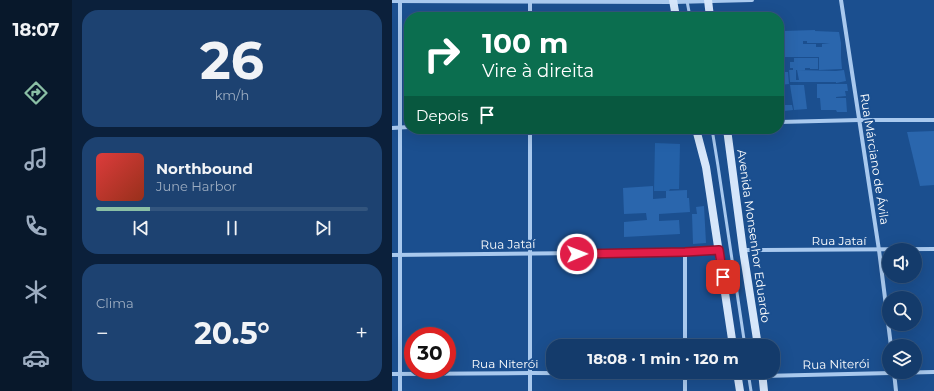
<!DOCTYPE html>
<html lang="pt">
<head>
<meta charset="utf-8">
<style>
  body { margin:0; font-family:Montserrat,sans-serif; background:#1d4271; color:#f1f3f6; height:100vh; display:flex; flex-direction:column; font-size:15px; white-space:nowrap }
  * { box-sizing:border-box; margin:0 }
  p { font-size:13px; color:#9dadc1 }
  .icon { flex:none; width:22px; height:22px; fill:none; stroke:currentColor; stroke-width:2; stroke-linecap:round; stroke-linejoin:round }
  .map { position:relative; flex:1; overflow:hidden }
  .side { display:flex; flex-direction:column; gap:10px; padding:10px; background:#0b203b; width:320px }
  .side>* { flex:none }
  .top-card { position:absolute; left:12px; top:12px; width:380px; height:122px; border-radius:16px; box-shadow:0 4px 16px #0002,0 0 0 1px #33557e; background:#0b6e4f; color:#fff; overflow:hidden }
  .tools { position:absolute; left:490px; top:243px; display:grid; gap:8px }
  .tools a { display:grid; place-items:center; width:40px; height:40px; border-radius:50%; background:#143b6b; box-shadow:0 4px 16px #0002,0 0 0 1px #33557e; font-size:20px }
  .speed { position:absolute; left:12px; top:327px; display:flex; gap:8px; font-size:20px; font-weight:700; text-align:center }
  .speed>* { display:grid; place-content:center; width:52px; height:52px; border-radius:50%; background:#143b6b; box-shadow:0 4px 16px #0002,0 0 0 1px #33557e; line-height:1 }
  .speed .limit { border:6px solid #d22; background:#fff; color:#111 }
  .pin { position:absolute; display:grid; place-items:center; width:34px; height:34px; color:#fff; margin:-17px; border-radius:8px; box-shadow:0 2px 6px #0006 }
  .me { position:absolute; width:44px; margin:-22px; rotate:89deg; stroke-linejoin:round; filter:drop-shadow(0 0 3px #0008) }
  .turn { display:flex; align-items:center; gap:14px; height:84px; padding:0 12px; font-size:18px }
  .turn .icon { width:52px; height:52px; stroke-width:2.5 }
  .turn b { display:block; font-size:28px; line-height:34px }
  .then { display:flex; align-items:center; height:38px; padding:0 12px; background:#0003; gap:8px; font-size:15px }
  .big { font-size:30px; font-weight:700; line-height:1.1 }
  .side .widget { flex:1; display:flex; flex-direction:column; justify-content:center; gap:6px; min-width:0; padding:0 14px; border-radius:16px; background:#1d4271 }
  .side .dial { align-items:center; gap:0 }
  .dial b { font-size:52px; line-height:1 }
  .song { display:flex; align-items:center; gap:12px }
  .cover { width:48px; height:48px; border-radius:6px; background:linear-gradient(135deg,hsl(0 70% 55%),hsl(10 70% 35%)) }
  .played { height:4px; border-radius:2px; background:linear-gradient(90deg,#8abfa5 20%,#33557e 20%) }
  .keys { display:flex; justify-content:space-around; direction:ltr }
  .heat { display:flex; justify-content:space-between; align-items:center; font-size:22px; direction:ltr }
  .trip { position:absolute; left:154px; top:339px; width:234px; height:40px; border-radius:16px; background:#143b6b; box-shadow:0 4px 16px #0002,0 0 0 1px #33557e; font-weight:700; line-height:40px; text-align:center }
  main { display:flex; flex:1; min-height:0 }
  .tabs { display:flex; flex-direction:column; width:72px; justify-content:space-around; align-items:center; background:#08182b; color:#9dadc1 }
  .tabs .icon { width:28px; height:28px }
  .tabs .active { color:#8abfa5 }
  .tabs b { font-size:18px; color:#f1f3f6 }
  .map>svg:first-child { display:block }
  .green { fill:#2461a8 }
  .building { fill:#2a66ad; fill-rule:evenodd }
  .lines { fill:none; stroke-linecap:round; stroke-linejoin:round }
  .lane { stroke:#a9c9ee; stroke-width:3 }
  .street { stroke:#a9c9ee; stroke-width:4 }
  .secondary { stroke:#d6e6fa; stroke-width:8 }
  .route-casing { stroke:#92132f; stroke-width:10 }
  .route { stroke:#e11d48; stroke-width:7 }
  .labels { text-anchor:middle; dominant-baseline:central; stroke-width:4; stroke-linejoin:round; paint-order:stroke }
  .street-label { font-size:12px; fill:#fff; stroke:#1b4f8f }
</style>
</head>
<body>
<main>
<nav class="tabs">
<b>18:07</b>
<svg class="icon active" aria-label="directions" viewBox="0 0 24 24"><path d="M12 3l9 9-9 9-9-9zM9 14v-3h6M13 9l2 2-2 2"/></svg>
<svg class="icon" aria-label="music" viewBox="0 0 24 24"><path d="M9 18V5l10-2v13"/><circle cx="6" cy="18" r="3"/><circle cx="16" cy="16" r="3"/></svg>
<svg class="icon" aria-label="phone" viewBox="0 0 24 24"><path d="M5 4h4l2 5-3 2q2 4 5 5l2-3 5 2v4C11 20 4 13 5 4z"/></svg>
<svg class="icon" aria-label="climate" viewBox="0 0 24 24"><path d="M12 3v18M4 7l16 10M4 17L20 7"/></svg>
<svg class="icon" aria-label="car" viewBox="0 0 24 24"><path d="M5 17H2v-5l4-1 3-4h7l3 4 3 1v5h-3M9 17h6M6 11h13"/><circle cx="7" cy="17" r="2"/><circle cx="17" cy="17" r="2"/></svg>
</nav>
<section class="side">
<div class="widget dial"><b>26</b><p>km/h</p></div>
<div class="widget">
<div class="song"><i class="cover"></i><div><b>Northbound</b><p>June Harbor</p></div></div>
<div class="played"></div>
<div class="keys"><svg class="icon" aria-label="previous" viewBox="0 0 24 24"><path d="M18 5L8 12l10 7zM5 5v14"/></svg><svg class="icon" aria-label="pause" viewBox="0 0 24 24"><path d="M8 5v14M16 5v14"/></svg><svg class="icon" aria-label="next" viewBox="0 0 24 24"><path d="M6 5l10 7-10 7zM19 5v14"/></svg></div>
</div>
<div class="widget"><p>Clima</p>
<div class="heat"><a>−</a><b class="big">20.5°</b><a>+</a></div>
</div>
</section>
<div class="map">
<svg width="542" height="391" viewBox="0 0 542 391">
  <rect width="100%" height="100%" fill="#1b4f8f"/>
  <path class="green" d="M263,143L288,144L287,189H278L277,191H262Z"/>
  <g class="building">
    <path d="M423,30V31L447,32L449,43V57L450,69L427,70V57H431H387V35H392L391,31ZM411,41H415V43H438L430,44V47H424V44H411Z"/>
    <path d="M402,58H426V69H418V68H413V70H401V68H398V62H402Z"/>
    <path d="M397,70H404V80H407L405,70L444,71L452,70L454,81L444,83V82H398Z"/>
    <path d="M387,72H396L397,84L387,85Z"/>
    <path d="M425,84H455L456,91H453L454,96L444,97V98H454L455,112H445L444,110H429L428,98H425Z"/>
    <path d="M398,85H412L415,109L402,110Z"/>
    <path d="M392,105H400L401,110L392,111Z"/>
    <path d="M542,131V185L528,186L515,132Z"/>
    <path d="M261,186V199L274,198V191L295,190V198H297L298,212L267,214V221L287,220L288,234L232,237V222L255,220L254,213L232,214L231,188Z"/>
    <path d="M312,206L314,243L301,244L300,214H305L304,207Z"/>
  </g>
  <g class="lines">
    <g class="lane">
      <path d="M295,1L298,17"/>
      <path d="M320,129L326,166L353,346"/>
      <path d="M356,372L359,391"/>
    </g>
    <g class="street">
      <path d="M8,0V391"/>
      <path d="M138,0V17"/>
      <path d="M449,0L487,250L499,346"/>
      <path d="M0,1L282,2L360,0"/>
      <path d="M387,122L467,120H542"/>
      <path d="M0,128L17,127"/>
      <path d="M351,250L542,249"/>
      <path d="M0,255L293,252L327,250"/>
      <path d="M293,346V252"/>
      <path d="M293,372V391"/>
      <path d="M502,372L504,391"/>
      <path d="M0,374L138,373L345,374"/>
      <path d="M370,376L542,372"/>
      <path d="M138,391V129"/>
    </g>
    <g class="secondary">
      <path d="M281,0L284,17"/>
      <path d="M316,0L318,17"/>
      <path d="M304,129L314,167L341,346"/>
      <path d="M335,129L351,250L366,346"/>
      <path d="M345,372L348,391"/>
      <path d="M370,372L372,391"/>
    </g>
  </g>
  <g class="lines">
    <g class="route-casing">
      <path id="route" d="M185,254L293,252L327,250L331,277"/>
    </g>
    <use href="#route" class="route"/>
  </g>
  <g class="labels">
    <g class="street-label">
      <text transform="translate(483 159) rotate(81)">Rua Márciano de Ávila</text>
      <text transform="translate(362 236) rotate(82)">Avenida Monsenhor Eduardo</text>
      <text x="447" y="240">Rua Jataí</text>
      <text transform="translate(116 244) rotate(-1)">Rua Jataí</text>
      <text x="113" y="363">Rua Niterói</text>
      <text transform="translate(444 364) rotate(-1)">Rua Niterói</text>
    </g>
  </g>
</svg>
<div class="tools">
<a><svg class="icon" aria-label="sound" viewBox="0 0 24 24"><path d="M4 9h4l5-4v14l-5-4H4zM17 9q2 3 0 6"/></svg></a>
<a><svg class="icon" aria-label="search" viewBox="0 0 24 24"><circle cx="10" cy="10" r="6"/><path d="M15 15l6 6"/></svg></a>
<a><svg class="icon" aria-label="layers" viewBox="0 0 24 24"><path d="M12 4l9 5-9 5-9-5zM3 14l9 5 9-5"/></svg></a>
</div>
<div class="speed"><div class="limit">30</div></div>
<div class="pin" style="left:331px;top:277px;background:#d93025"><svg class="icon" aria-label="arrive" viewBox="0 0 24 24"><path d="M6 21V4h12l-3 4 3 4H6"/></svg></div>
<svg class="me" style="left:185px;top:254px" viewBox="-20 -20 40 40"><circle r="17" fill="#e11d48" stroke="#fff" stroke-width="3"/><path d="M0-11L8 9 0 5-8 9z" fill="#fff"/></svg>
<div class="trip">18:08 · 1 min · 120 m</div>
<div class="top-card">
<div class="turn"><svg class="icon" aria-label="right" viewBox="0 0 24 24"><path d="M7 20v-9h11M14 6l5 5-5 5"/></svg><div><b>100 m</b>Vire à direita</div></div>
<div class="then">Depois<svg class="icon" aria-label="arrive" viewBox="0 0 24 24"><path d="M6 21V4h12l-3 4 3 4H6"/></svg></div>
</div>
</div>
</main>
</body>
</html>
